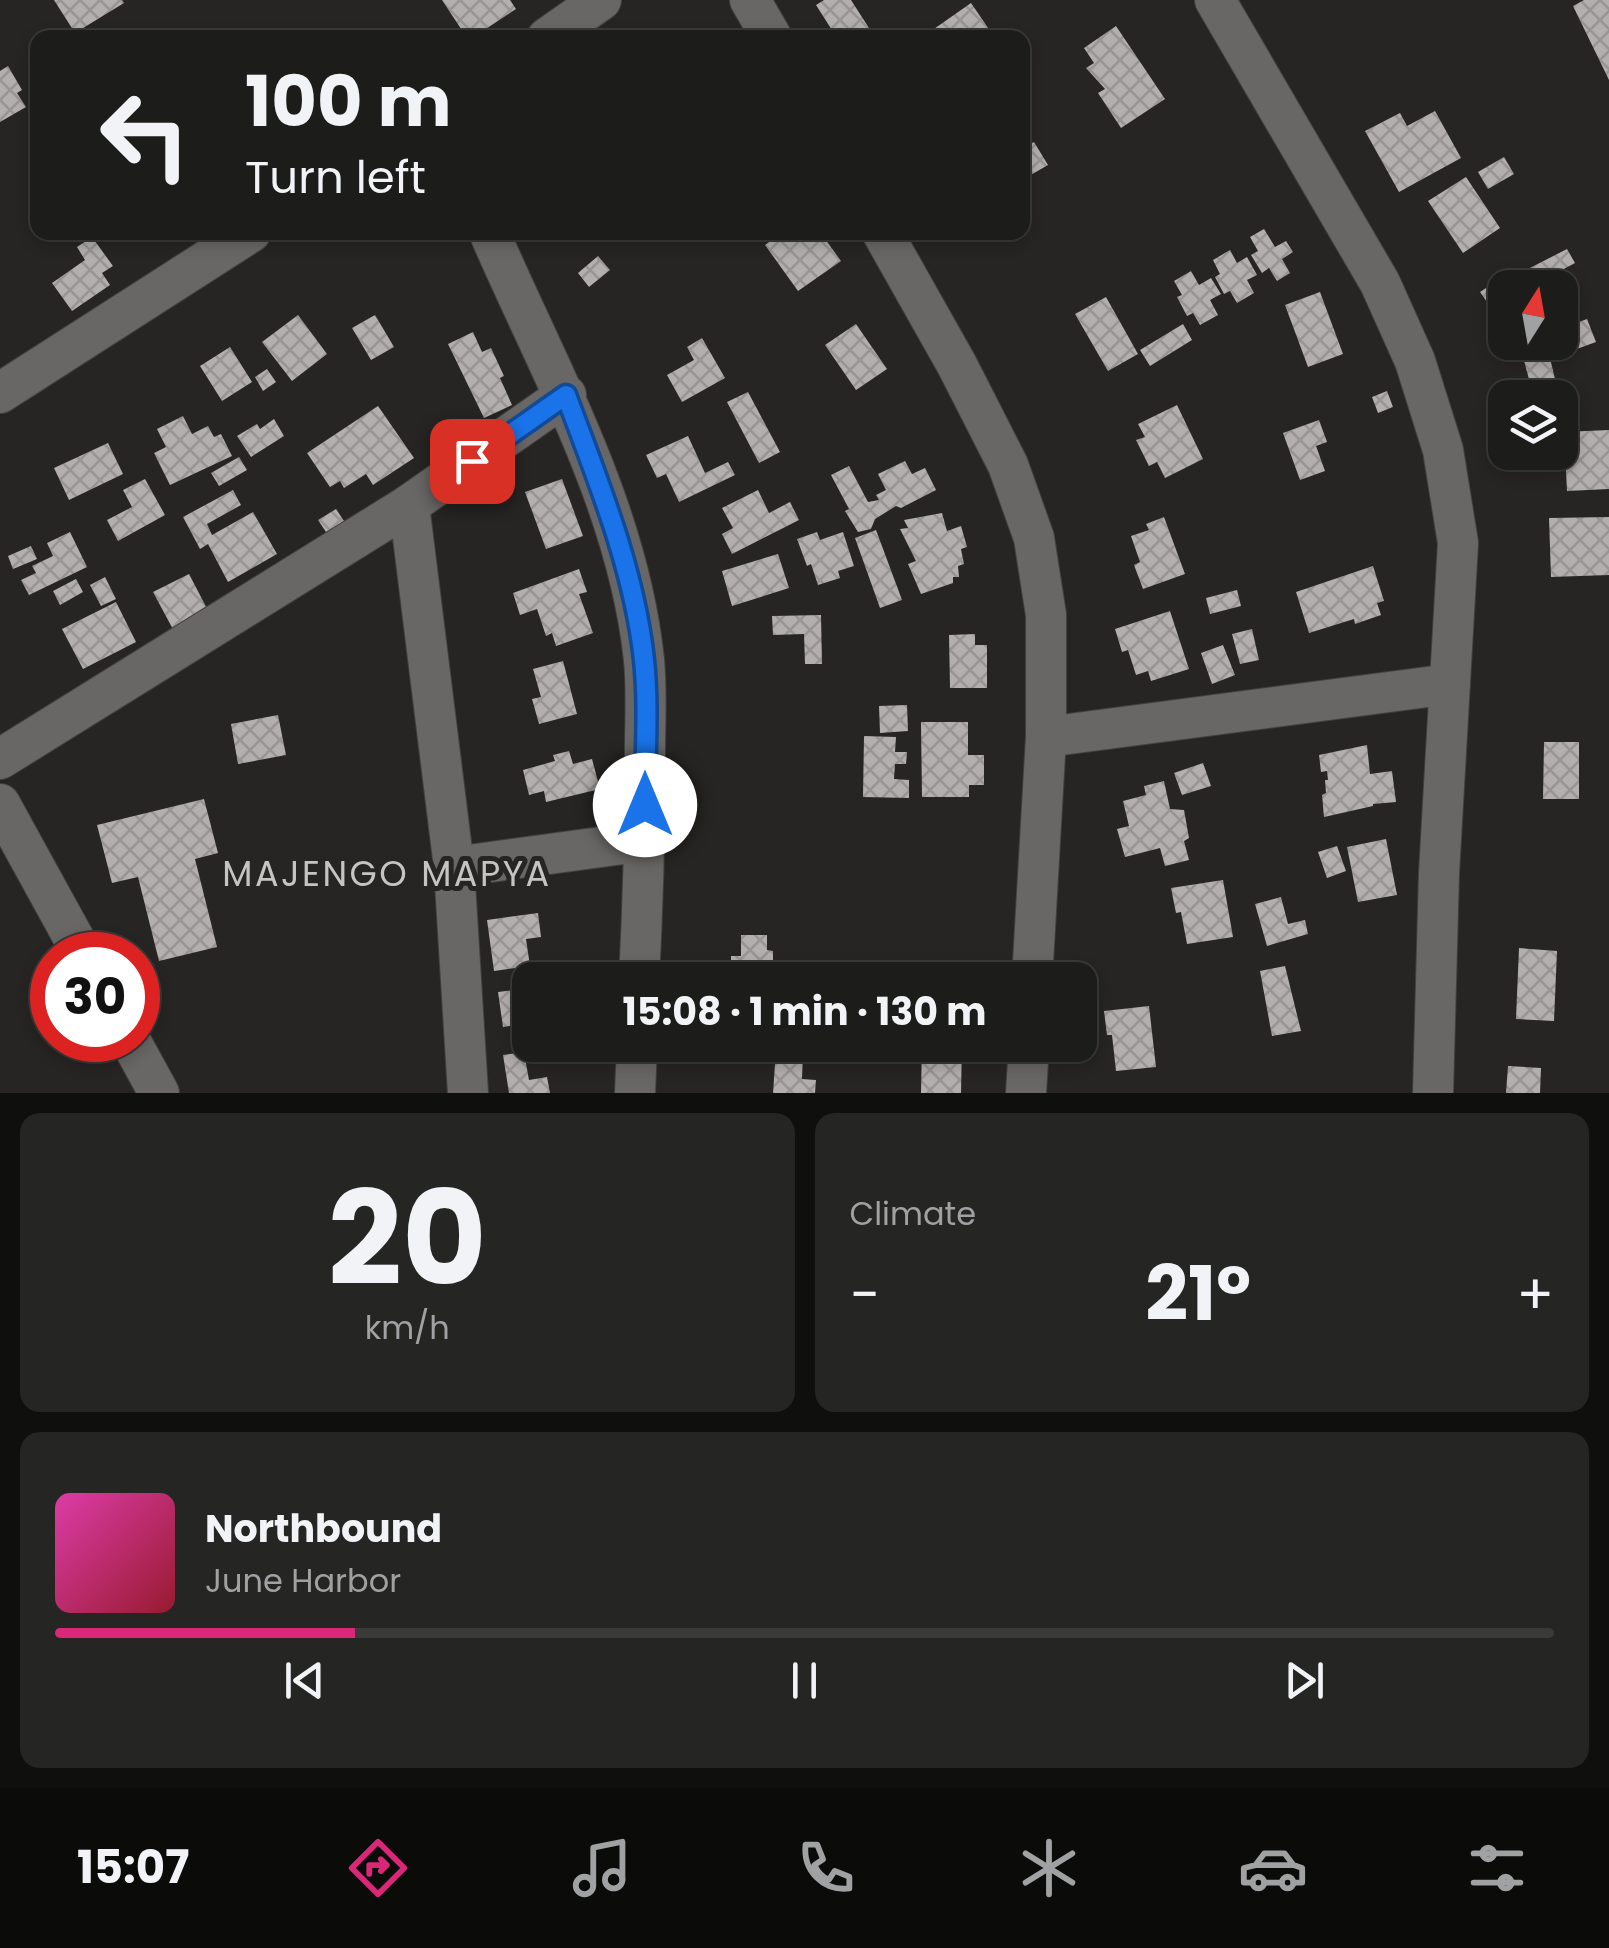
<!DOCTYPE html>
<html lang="en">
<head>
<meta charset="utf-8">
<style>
  body { margin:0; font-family:Poppins,sans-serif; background:#252523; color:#f1f3f6; height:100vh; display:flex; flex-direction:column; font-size:38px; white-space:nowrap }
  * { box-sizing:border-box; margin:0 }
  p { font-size:32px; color:#a0a1a2 }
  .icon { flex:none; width:55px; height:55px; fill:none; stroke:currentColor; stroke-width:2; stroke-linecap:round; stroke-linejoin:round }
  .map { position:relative; height:1093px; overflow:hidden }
  .side { display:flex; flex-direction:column; gap:20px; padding:20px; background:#0f0f0e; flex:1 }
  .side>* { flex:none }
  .banner { position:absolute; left:30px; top:30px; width:1000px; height:210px; border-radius:20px; box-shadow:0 5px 15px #0003,0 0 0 2px #3a3a39; background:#1c1c1a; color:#f1f3f6; overflow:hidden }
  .needle { width:65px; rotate:11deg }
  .fabs { position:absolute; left:1488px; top:270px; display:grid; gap:20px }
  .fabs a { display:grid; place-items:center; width:90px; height:90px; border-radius:20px; background:#1c1c1a; box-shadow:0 5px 15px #0003,0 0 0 2px #3a3a39; font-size:50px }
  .speed { position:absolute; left:30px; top:932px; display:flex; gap:20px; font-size:50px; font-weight:700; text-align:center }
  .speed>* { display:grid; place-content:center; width:130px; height:130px; border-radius:50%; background:#1c1c1a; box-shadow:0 5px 15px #0003,0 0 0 2px #3a3a39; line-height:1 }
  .speed .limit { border:15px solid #d22; background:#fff; color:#111 }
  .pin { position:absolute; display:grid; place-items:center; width:85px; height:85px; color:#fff; margin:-42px; border-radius:20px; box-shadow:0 5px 15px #0006 }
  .me { position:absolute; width:110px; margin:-55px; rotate:0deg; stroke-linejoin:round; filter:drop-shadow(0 0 8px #0008) }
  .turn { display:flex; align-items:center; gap:35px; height:210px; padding:0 50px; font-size:45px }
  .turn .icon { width:130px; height:130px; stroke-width:2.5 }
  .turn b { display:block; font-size:70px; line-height:85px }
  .big { font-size:75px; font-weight:700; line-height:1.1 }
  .side .card { flex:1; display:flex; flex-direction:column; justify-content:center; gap:15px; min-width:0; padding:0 35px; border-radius:20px; background:#252523 }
  .side .dial { align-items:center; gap:0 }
  .dial b { font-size:130px; line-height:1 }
  .song { display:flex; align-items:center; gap:30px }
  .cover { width:120px; height:120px; border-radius:15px; background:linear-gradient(135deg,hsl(320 70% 55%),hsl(350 70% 35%)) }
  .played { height:10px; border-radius:5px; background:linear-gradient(90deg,#db2777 20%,#3a3a39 20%) }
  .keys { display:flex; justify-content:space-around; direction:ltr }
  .heat { display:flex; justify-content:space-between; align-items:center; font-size:55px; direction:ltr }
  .side .tiles { flex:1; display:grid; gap:20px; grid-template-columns:1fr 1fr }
  .card:last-child { grid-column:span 2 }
  .trip { position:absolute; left:512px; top:962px; width:585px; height:100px; border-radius:20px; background:#1c1c1a; box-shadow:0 5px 15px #0003,0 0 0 2px #3a3a39; font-weight:700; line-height:100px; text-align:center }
  .menu { display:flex; height:160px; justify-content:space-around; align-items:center; background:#0b0b0a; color:#a0a1a2 }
  .menu .icon { width:70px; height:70px }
  .menu .selected { color:#db2777 }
  .menu b { font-size:45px; color:#f1f3f6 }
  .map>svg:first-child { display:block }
  .building { fill:url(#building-cross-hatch) }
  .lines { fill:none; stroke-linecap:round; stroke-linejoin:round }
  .minor-casing { stroke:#424240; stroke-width:42 }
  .minor { stroke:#696765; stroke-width:40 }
  .route-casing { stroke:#114b97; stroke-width:25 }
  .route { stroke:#1a73e8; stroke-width:18 }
  .labels { text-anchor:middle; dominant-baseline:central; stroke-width:10; stroke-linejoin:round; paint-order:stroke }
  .quarter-label { font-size:35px; letter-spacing:2.5px; fill:#c5c4c1; stroke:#262523 }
</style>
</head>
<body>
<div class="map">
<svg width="1609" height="1093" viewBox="0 0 1609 1093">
  <defs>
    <pattern id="building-cross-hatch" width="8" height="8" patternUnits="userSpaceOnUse" patternTransform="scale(2.5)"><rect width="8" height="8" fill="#b2afad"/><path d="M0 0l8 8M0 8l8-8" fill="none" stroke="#979493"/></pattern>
  </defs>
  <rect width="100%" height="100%" fill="#262523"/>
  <g class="building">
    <path d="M54,0H122L124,3L75,33Z"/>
    <path d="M442,0H510L516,9L472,38H467Z"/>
    <path d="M824,0H851L869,28L854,38H837L816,5Z"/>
    <path d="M1584,0H1609V80L1573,6Z"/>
    <path d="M971,3L995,38H921Z"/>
    <path d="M1116,26L1165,99L1121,128L1098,93L1105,89L1086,68L1094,63L1084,48Z"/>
    <path d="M8,66L22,90L17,93L26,107L0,122V71Z"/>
    <path d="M1435,111L1461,158L1399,192L1365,131L1400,113L1407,126Z"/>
    <path d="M1034,142L1048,165L1022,180V149Z"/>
    <path d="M1504,157L1514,174L1488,189L1478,172Z"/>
    <path d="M1466,177L1500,228L1463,253L1428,201Z"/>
    <path d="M1264,229L1275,247L1286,241L1293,252L1282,259L1290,273L1277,281L1269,268L1262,273L1251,255L1258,251L1250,237Z"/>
    <path d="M783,232H820L841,261L798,291L765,245Z"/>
    <path d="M92,237L113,266L102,273L110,285L72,311L52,283L85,260L77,247Z"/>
    <path d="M1567,249L1575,263L1528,288L1520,273Z"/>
    <path d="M1230,250L1237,263L1247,257L1257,275L1247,280L1254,293L1237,303L1230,291L1224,294L1215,277L1220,274L1213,260Z"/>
    <path d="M598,256L610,270L589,287L578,273Z"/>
    <path d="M1191,271L1199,285L1211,278L1221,294L1210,300L1218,315L1200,325L1193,313L1187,316L1177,297L1182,295L1174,281Z"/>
    <path d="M1504,276L1512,288H1505V328L1480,292Z"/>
    <path d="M1320,292L1343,354L1308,367L1285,305Z"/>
    <path d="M1106,297L1138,354L1108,371L1075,314Z"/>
    <path d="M298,315L327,354L292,381L262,342Z"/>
    <path d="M375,315L394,347L371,360L352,328Z"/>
    <path d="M1587,319L1596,342L1563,354L1558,342L1560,329Z"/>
    <path d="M856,324L887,369L856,390L825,345Z"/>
    <path d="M1183,324L1192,340L1150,366L1140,350Z"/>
    <path d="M473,332L482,352L491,348L504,376L500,378L512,405L484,418L448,344Z"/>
    <path d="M702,338L725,378L682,402L667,375L694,360L687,347Z"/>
    <path d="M1534,342H1546L1557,387L1533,394L1520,346Z"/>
    <path d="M230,347L252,382L222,401L200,366Z"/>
    <path d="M267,369L276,382L263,391L255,377Z"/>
    <path d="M1387,391L1393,407L1378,413L1372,397Z"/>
    <path d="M748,392L780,452L759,463L727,402Z"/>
    <path d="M1177,405L1203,459L1165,478L1157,462L1149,466L1136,440L1145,437L1138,424Z"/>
    <path d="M378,406L414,458L373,485L366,474L344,488L340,481L330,487L307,453Z"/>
    <path d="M183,416L192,434L208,426L214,437L221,434L232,456L170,485L154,453L166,447L157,429Z"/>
    <path d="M274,419L284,436L251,457L237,436L257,424L260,429Z"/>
    <path d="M1319,420L1327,442L1316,446L1325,471L1300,480L1283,433Z"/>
    <path d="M1609,430V489L1567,491L1564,432Z"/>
    <path d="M688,436L705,473L728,462L735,475L679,502L666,474L657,478L646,455Z"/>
    <path d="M108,443L123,474L69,500L54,468Z"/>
    <path d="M239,457L247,470L219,486L211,473Z"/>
    <path d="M905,461L912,474L925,468L936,490L901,508L896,506L875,519L871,529L858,532L845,511L849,509L831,475L849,466L868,502L879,500L876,495L886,490L878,474Z"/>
    <path d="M145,479L165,515L118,541L107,520L132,507L123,490Z"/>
    <path d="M562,479L583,536L546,549L525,492Z"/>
    <path d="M233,490L241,505L207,524L212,535L253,512L277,554L228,582L208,544L200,549L183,517Z"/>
    <path d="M758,490L769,513L790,502L799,520L732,554L722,534L733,528L722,508Z"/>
    <path d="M336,509L348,527L330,538L318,520Z"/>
    <path d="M942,513L947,531L961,526L967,547L961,549L964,564L958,566L959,577H953V583L921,594L908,564L916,561L900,529L908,528L904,520Z"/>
    <path d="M1164,517L1185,574L1143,589L1134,565L1140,562L1131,536L1149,530L1146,524Z"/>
    <path d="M1609,517V575L1551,577L1549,518Z"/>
    <path d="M876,530L902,600L880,608L855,538Z"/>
    <path d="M70,532L87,567L29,595L21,580L36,573L32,566L53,556L47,543Z"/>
    <path d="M817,532L820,540L843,532L854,566L838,571L840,578L818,585L811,564L807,566L797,539Z"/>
    <path d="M31,546L37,559L13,569L8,556Z"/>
    <path d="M778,554L789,588L732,606L722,571Z"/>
    <path d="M1373,566L1384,601L1377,603L1381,615L1355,624L1354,619L1309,633L1296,592Z"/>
    <path d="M579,569L587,592L579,594L593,633L556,646L552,633L546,636L537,609L520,615L513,593Z"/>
    <path d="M189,574L214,622L175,633L153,592Z"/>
    <path d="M105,577L116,599L101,606L90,585Z"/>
    <path d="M76,579L83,592L60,605L53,591Z"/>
    <path d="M1237,590L1241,606L1210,614L1206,598Z"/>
    <path d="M116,602L136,642L83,669L62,629Z"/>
    <path d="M1170,611L1189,669L1151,681L1148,671L1136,675L1128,650L1122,652L1115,629Z"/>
    <path d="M821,615L822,664H805L804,634L773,635L772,616Z"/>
    <path d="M1252,629L1259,660L1240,664L1232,634Z"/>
    <path d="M975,634V645H987V688H950L949,635Z"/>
    <path d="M1223,645L1235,675L1212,684L1201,653Z"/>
    <path d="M563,661L577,714L539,724L532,699L541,697L533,669Z"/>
    <path d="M907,705L908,731L880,733L879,706Z"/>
    <path d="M278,715L286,755L238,764L231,724Z"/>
    <path d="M921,722H968V755H984V785H969V797H922Z"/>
    <path d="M864,736L896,737L895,752H907L906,764H895L894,779L909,780V798L863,797Z"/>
    <path d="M1544,742H1579V799H1543Z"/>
    <path d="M1367,745L1370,774L1392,771L1396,802L1373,804V806L1324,817L1322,795L1326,793L1325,780H1328L1327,771L1321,772L1319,755Z"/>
    <path d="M569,751L573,764L592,759L600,789L546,802L544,791L529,795L523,770L555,761L553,755Z"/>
    <path d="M1203,763L1211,786L1182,795L1174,773Z"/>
    <path d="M1164,781L1170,809L1184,810L1189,838L1184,841L1189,860L1165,866L1160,848L1125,857L1117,829L1129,826L1123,801L1146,795L1144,786Z"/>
    <path d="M204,799L218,853L195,859L217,947L159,961L138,877L112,883L97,825Z"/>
    <path d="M1386,839L1397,895L1358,902L1347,847Z"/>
    <path d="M1337,846L1346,871L1327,878L1318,852Z"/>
    <path d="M1223,880L1233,937L1187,944L1181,912L1176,913L1171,888Z"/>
    <path d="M1281,897L1288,924L1305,920L1308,934L1267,946L1255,904Z"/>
    <path d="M538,913L541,937L526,939L530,966L494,971L487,920Z"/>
    <path d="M741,935H767V950L773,951V980H740V977H731V956H741Z"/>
    <path d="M1519,948L1557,951L1554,1021L1516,1019Z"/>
    <path d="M1285,966L1301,1031L1272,1036L1260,971Z"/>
    <path d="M514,990L516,1001L528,1000L530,1023L503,1027L498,992Z"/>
    <path d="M1149,1006L1156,1067L1116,1071L1112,1035H1107L1104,1011Z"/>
    <path d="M922,1045H962L961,1093H921Z"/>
    <path d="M776,1050L803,1052L802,1079L816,1080L815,1093H773Z"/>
    <path d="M524,1052L529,1080L547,1077L550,1093H509L503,1055Z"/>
    <path d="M1508,1066L1541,1068L1540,1093H1506Z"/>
  </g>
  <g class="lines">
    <g class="minor-casing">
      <g id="minor">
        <path d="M750,0L772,38"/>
        <path d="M1215,0L1380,283L1415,361L1443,450L1458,543L1439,873L1433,1093"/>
        <path d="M547,38L601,0"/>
        <path d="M489,232C549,371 628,507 644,660C647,690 645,722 645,752C645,828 643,904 639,980"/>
        <path d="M882,232L957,365L1008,465L1034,538L1046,615V737L1032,980"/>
        <path d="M0,393L251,232"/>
        <path d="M409,505L454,867L468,1093"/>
        <path d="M1046,737L1450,684"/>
        <path d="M0,759L409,505L566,395"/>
        <path d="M0,804L83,955"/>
        <path d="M454,867L645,841"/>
        <path d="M130,1040L159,1093"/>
        <path d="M635,1093L637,1045"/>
        <path d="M1026,1093L1029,1045"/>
      </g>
    </g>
    <use href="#minor" class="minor"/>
  </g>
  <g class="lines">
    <g class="route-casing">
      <path id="route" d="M472,461L566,395C598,481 634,568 644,660C649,707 645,757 645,805"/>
    </g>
    <use href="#route" class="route"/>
  </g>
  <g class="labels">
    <g class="quarter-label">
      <text x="387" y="873">MAJENGO MAPYA</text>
    </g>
  </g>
</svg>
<div class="fabs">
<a><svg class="needle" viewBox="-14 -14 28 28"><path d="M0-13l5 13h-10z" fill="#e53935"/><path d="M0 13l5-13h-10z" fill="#a0a1a2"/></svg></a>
<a><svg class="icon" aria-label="layers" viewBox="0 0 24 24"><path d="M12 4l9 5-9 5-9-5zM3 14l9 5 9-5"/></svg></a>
</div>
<div class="speed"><div class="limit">30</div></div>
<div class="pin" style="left:472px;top:461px;background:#d93025"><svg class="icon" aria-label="arrive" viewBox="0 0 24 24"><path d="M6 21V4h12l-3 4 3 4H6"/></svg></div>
<svg class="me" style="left:645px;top:805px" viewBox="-20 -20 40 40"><circle r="19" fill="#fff"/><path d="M0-13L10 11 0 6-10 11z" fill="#1a73e8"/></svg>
<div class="trip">15:08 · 1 min · 130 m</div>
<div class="banner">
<div class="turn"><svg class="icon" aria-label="left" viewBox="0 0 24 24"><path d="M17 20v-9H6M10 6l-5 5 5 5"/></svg><div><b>100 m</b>Turn left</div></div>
</div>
</div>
<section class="side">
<div class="tiles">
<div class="card dial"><b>20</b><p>km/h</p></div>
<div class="card"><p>Climate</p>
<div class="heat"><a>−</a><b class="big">21°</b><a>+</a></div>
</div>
<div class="card">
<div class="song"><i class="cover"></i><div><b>Northbound</b><p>June Harbor</p></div></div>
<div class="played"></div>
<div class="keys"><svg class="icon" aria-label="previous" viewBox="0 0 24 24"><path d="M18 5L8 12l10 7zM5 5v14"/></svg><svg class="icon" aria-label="pause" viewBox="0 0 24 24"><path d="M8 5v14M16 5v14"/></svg><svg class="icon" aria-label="next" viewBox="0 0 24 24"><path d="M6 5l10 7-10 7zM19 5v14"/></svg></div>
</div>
</div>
</section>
<nav class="menu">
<b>15:07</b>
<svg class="icon selected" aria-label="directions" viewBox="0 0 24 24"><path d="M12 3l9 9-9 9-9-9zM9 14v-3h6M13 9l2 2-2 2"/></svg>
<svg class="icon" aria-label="music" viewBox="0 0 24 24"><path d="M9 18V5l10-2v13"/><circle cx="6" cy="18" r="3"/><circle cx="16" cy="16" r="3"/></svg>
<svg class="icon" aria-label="phone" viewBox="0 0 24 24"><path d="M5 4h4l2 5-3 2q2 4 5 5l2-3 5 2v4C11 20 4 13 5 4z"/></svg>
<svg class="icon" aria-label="climate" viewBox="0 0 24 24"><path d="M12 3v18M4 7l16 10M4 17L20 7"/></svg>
<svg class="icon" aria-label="car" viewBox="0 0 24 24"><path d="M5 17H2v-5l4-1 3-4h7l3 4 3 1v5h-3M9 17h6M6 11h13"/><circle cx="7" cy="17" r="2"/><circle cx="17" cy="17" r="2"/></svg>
<svg class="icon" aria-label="filters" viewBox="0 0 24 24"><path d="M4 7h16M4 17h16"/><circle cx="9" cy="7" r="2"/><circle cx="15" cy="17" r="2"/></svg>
</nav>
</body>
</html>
